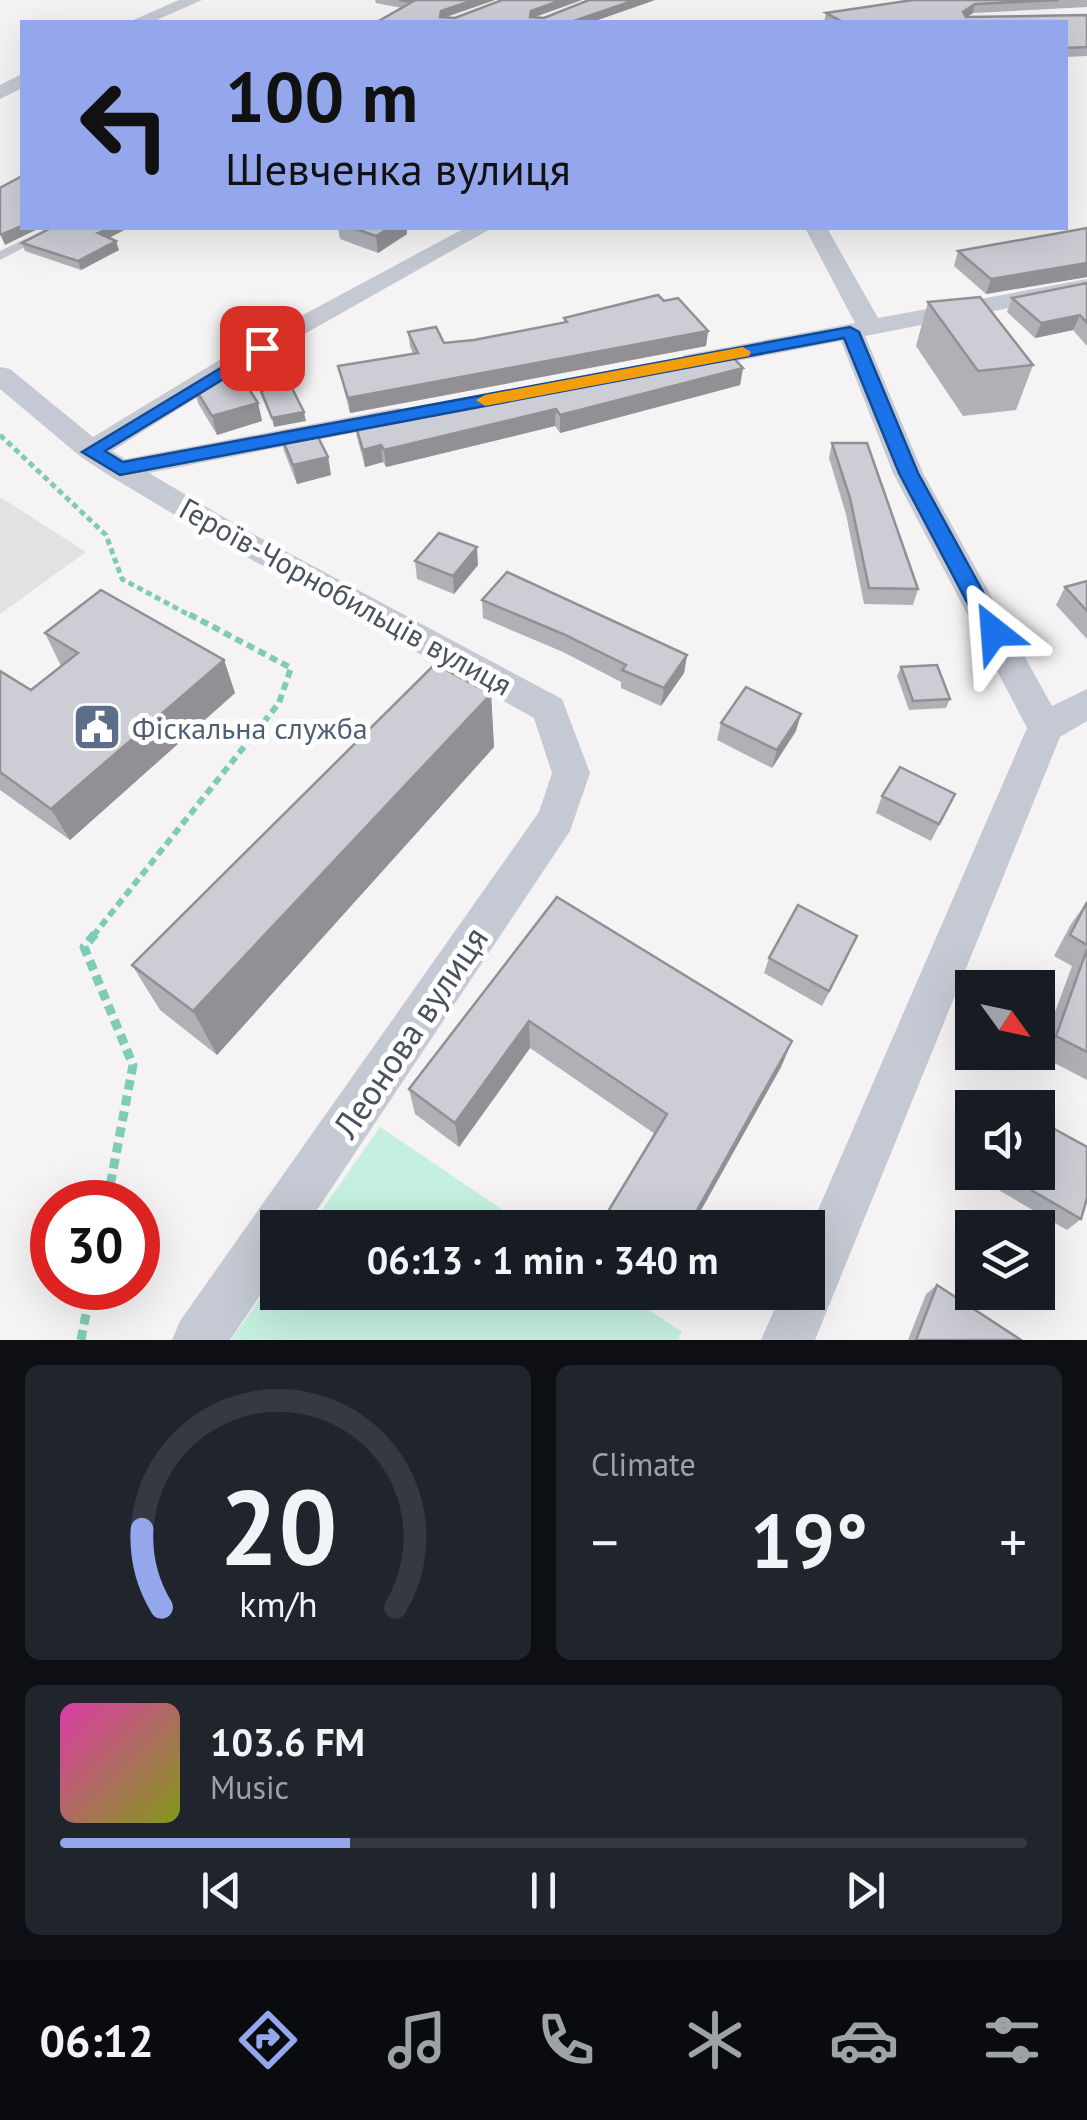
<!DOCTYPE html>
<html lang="en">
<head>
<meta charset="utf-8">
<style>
  body { margin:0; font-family:"PT Sans",sans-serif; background:#20242c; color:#f1f3f6; height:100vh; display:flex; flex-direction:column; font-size:38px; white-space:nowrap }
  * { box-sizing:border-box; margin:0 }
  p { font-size:32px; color:#9ea1a6 }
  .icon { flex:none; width:55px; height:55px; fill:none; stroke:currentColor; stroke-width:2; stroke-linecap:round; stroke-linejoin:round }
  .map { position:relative; height:1340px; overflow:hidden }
  .details { display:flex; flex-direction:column; gap:25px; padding:25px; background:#0d0f14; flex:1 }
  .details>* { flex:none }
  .guide { position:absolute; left:20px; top:20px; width:1048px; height:210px; border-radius:0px; box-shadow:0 10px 40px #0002; background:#94a7ec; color:#111; overflow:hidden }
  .needle { width:65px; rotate:123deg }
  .fabs { position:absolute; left:955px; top:970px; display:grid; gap:20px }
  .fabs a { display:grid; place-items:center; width:100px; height:100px; border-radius:0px; background:#171b24; box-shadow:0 10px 40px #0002; font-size:50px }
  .speed { position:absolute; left:30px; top:1180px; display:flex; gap:20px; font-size:50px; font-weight:700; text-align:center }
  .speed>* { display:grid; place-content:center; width:130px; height:130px; border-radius:50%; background:#171b24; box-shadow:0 10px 40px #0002; line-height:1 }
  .speed .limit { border:15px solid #d22; background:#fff; color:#111 }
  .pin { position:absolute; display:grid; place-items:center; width:85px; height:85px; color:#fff; margin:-42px; border-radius:20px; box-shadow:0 5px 15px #0006 }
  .me { position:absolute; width:110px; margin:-55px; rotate:332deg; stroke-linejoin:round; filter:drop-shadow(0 0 8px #0008) }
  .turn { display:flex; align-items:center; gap:35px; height:210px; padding:0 40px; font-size:45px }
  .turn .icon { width:130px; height:130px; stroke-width:2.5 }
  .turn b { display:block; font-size:70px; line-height:85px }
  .big { font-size:75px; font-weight:700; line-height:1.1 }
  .details .widget { flex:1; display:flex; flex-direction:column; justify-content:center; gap:15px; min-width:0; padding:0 35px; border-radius:15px; background:#20242c }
  .details .dial { align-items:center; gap:0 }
  .dial svg { height:260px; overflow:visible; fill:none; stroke:#363941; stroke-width:7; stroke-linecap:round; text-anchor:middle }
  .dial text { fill:#f1f3f6; stroke:none }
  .song { display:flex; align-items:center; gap:30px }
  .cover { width:120px; height:120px; border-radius:15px; background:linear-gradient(135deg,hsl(320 70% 55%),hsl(70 70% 35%)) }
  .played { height:10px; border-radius:5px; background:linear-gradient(90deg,#94a7ec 30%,#363941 30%) }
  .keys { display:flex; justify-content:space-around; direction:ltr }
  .heat { display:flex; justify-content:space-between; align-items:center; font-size:55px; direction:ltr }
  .details .tiles { flex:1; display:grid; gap:25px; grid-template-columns:1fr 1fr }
  .widget:last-child { grid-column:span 2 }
  .trip { position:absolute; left:260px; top:1210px; width:565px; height:100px; border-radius:0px; background:#171b24; box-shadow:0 10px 40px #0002; font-weight:700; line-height:100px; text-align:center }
  .dock { display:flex; height:160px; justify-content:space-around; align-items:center; background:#090b0e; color:#9ea1a6 }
  .dock .icon { width:70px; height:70px }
  .dock .active { color:#94a7ec }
  .dock b { font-size:45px; color:#f1f3f6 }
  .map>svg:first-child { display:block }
  .education { fill:#e3e1e2 }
  .green { fill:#c5efdf }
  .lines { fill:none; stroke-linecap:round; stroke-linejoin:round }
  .path-far2 { stroke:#7eccb8; stroke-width:5; stroke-dasharray:6 4; stroke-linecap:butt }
  .path-far1 { stroke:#7eccb8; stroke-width:6; stroke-dasharray:8 5; stroke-linecap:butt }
  .path { stroke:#7eccb8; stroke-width:9; stroke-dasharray:10 6; stroke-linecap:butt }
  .service { fill:#c5c9d3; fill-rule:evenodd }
  .minor { fill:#c5c9d3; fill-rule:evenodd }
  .wall { fill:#b0b1b7 }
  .shaded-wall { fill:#909095 }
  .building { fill:#cdced5; stroke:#909095; stroke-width:2.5 }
  .route { fill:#1a73e8; stroke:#114b97; stroke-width:2.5 }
  .slow { fill:#f59e0b }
  .labels { text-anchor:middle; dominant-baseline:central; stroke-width:10; stroke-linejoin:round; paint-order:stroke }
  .street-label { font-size:30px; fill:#4b5160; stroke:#fff }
  .service-label { font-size:30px; fill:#4e5e75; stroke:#fff; text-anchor:start }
  .near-street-label { font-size:35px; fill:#4b5160; stroke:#fff }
</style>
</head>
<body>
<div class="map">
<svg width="1087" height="1340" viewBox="0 0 1087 1340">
  <rect width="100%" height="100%" fill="#f5f3f3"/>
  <path class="education" d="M0,497L86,552L0,614Z"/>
  <g class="green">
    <path d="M380,1127L528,1227H310Z"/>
    <path d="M277,1274L278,1292L624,1293L682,1332L678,1340H231Z"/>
  </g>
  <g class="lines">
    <path class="path-far2" d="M0,435L106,535L122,579L191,616"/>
    <path class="path-far1" d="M93,936L279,703L291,668L187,613"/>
    <g class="path">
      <path d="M95,934L84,947L133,1065L107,1202"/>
      <path d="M81,1340L91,1288"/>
    </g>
    <path class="service" d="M48,228H62L0,260V251Z"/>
    <g class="minor">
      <path d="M179,0H202L152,22H129Z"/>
      <path d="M22,74V88L0,99V85Z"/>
      <path d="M465,228H492L239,371L112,451L125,459L398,408L408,410L412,416L408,422L398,424L149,473L242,528L562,699L590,773L570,831L305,1228H278V1269L230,1340H172L180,1321L539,812L552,773L534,718L220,542L110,476L81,457L0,389V367L10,369L93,437L221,359Z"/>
      <path d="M805,228H827L878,318L1087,279V293L865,336L923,473L1052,706L1087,689V721L1060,737L815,1340H761L782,1292H808V1233L1027,728L893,473L841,341L685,371L672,363L685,355L855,323Z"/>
    </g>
  </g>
  <g class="wall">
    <path d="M375,0H495L444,18H455L582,0L533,18H544L589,0H655L592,22H377L402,8L376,3Z"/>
    <path d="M913,0H1087V7L973,13L967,17L1087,15V56L1065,57V22H824L826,13Z"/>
    <path d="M51,228H128L109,238L119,250L81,270L25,251L22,243Z"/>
    <path d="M338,228H407V234L378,253L340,239Z"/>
    <path d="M1087,228V277L986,294L954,266L958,251Z"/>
    <path d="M1087,283V346L1073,330L1035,338L1007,312L1012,298Z"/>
    <path d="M664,301L708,331L706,346L350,413L338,366L413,354L410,346L408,332L444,343L474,340L564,322V318Z"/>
    <path d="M928,302L1033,365L1016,410L963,416L916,346Z"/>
    <path d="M743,368L740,385L560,433L555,426L386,467L383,462L365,467L357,437L354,420Z"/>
    <path d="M193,385L258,403L262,421L217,435L198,403Z"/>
    <path d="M280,433L328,457L331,475L297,484L284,451Z"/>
    <path d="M832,443L918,589L913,605L864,604L846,514L829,458Z"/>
    <path d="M415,561L478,565L454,594L417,579Z"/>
    <path d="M1087,581V639L1056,605L1065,587Z"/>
    <path d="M482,600L687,655L684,673L661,706L621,688V682L563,652L483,618Z"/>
    <path d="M45,633L224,660L235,693L70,840L0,790V671L31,690L61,666Z"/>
    <path d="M901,667L950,699L946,708L909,710L897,676Z"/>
    <path d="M491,694L494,747L217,1055L160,1010L132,965Z"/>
    <path d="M721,723L796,731L772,768L717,740Z"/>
    <path d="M955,794L931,841L876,813L882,796Z"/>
    <path d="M557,897L792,1041L781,1067L691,1228H598L655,1134L530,1048L459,1147L415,1114L409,1089Z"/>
    <path d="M1087,902V1080L1039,1055L1072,966L1054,956L1071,924Z"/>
    <path d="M850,952L822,1006L764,973L769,958Z"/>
    <path d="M980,1172H1038L1081,1219L1067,1230L978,1178Z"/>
    <path d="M937,1285L1021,1340H908L926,1294Z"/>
  </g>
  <g class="shaded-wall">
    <path d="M474,0H495L442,18L440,17L441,11Z"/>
    <path d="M562,0H582L531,18L530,22L531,11Z"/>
    <path d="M635,0H655L592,22H571Z"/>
    <path d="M975,4L973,13L960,21L963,12Z"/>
    <path d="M22,226V228H40L5,245L1,236Z"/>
    <path d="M110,228H128L101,242L98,233Z"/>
    <path d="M389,228H407V234L378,253L376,236Z"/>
    <path d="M116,241L119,250L81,270L78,261Z"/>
    <path d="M1087,263V277L986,294L991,279Z"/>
    <path d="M1080,315L1073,330L1035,338L1041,323Z"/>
    <path d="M708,331L706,346L350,413L348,398Z"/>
    <path d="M743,368L740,385L560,433V415Z"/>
    <path d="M258,403L262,421L217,435L212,416Z"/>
    <path d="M556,409L555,426L386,467L384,450Z"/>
    <path d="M304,412L306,421L274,427L272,418Z"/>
    <path d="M381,445L383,462L365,467L363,450Z"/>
    <path d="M328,457L331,475L297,484L293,465Z"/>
    <path d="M477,547L478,565L454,594L453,576Z"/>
    <path d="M687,655L684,673L661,706L664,688Z"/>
    <path d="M224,660L235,693L70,840L51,809Z"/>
    <path d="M491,694L494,747L217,1055L193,1011Z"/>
    <path d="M801,714L796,731L772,768L777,750Z"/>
    <path d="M529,1021L530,1048L459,1147L455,1123Z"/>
    <path d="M792,1041L781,1067L691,1228H687Z"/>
  </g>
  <g class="building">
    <path d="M399,0H474L441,11L440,17L455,18L502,0H562L531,11L530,17L544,18L589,0H635L571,22H377L412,2Z"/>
    <path d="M913,0H1059L975,4L963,12L966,17L1087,15V47L1065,48V22H843L826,13Z"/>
    <path d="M22,176V226L0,235V188Z"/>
    <path d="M51,228H110L98,233L116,241L78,261L22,243Z"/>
    <path d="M353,228H389L376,236Z"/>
    <path d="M1087,228V263L991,279L958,251Z"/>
    <path d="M1087,283V323L1080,315L1041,323L1012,298Z"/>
    <path d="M658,295L664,301L678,298L708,331L348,398L338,366L418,353L408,332L436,327L444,343L474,340L567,322L564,318Z"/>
    <path d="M980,297L1033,365L978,371L928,302Z"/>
    <path d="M726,350L743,368L560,415L556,409L384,450L381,445L363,450L354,420Z"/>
    <path d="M238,372L258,403L212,416L193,385Z"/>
    <path d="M290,384L304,412L272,418L261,391Z"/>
    <path d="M313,427L328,457L293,465L280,433Z"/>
    <path d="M832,443H867L918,589L869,588L850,498Z"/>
    <path d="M439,533L477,547L453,576L415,561Z"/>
    <path d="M507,572L687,655L664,688L622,670L626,665L563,634L482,600Z"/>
    <path d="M1087,581V611L1065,587Z"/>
    <path d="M101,590L224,660L51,809L0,772V671L31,690L78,653L45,633Z"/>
    <path d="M435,664L491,694L193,1011L132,965Z"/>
    <path d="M937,665L950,699L913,701L901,667Z"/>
    <path d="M746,687L801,714L777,750L721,723Z"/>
    <path d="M900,767L955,794L939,824L882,796Z"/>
    <path d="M557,897L792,1041L687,1228H598L667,1114L529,1021L455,1123L409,1089Z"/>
    <path d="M1087,902V945L1070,935Z"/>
    <path d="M798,905L857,936L829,991L769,958Z"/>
    <path d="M1087,949V1052L1056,1036Z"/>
    <path d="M1038,1120L1087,1147V1198L1081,1219L1000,1172H1038Z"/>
    <path d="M937,1285L1021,1340H916Z"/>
  </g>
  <path class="route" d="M850,327L859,332L918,473L1005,632L1002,638H986L899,473L844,338L120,475L82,452L262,343L270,348L268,352L105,451L123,462Z"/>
  <path class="slow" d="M743,347L751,352L749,356L485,406L476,400L485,395Z"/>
  <defs>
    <g id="civic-square" transform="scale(2.5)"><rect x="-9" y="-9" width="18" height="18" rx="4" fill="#5c6f8a" stroke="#fff"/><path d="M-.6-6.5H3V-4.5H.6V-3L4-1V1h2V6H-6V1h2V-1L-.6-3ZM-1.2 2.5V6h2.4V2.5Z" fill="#fff"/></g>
  </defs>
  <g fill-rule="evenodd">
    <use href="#civic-square" x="97" y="727"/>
  </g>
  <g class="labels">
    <g class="street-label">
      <text transform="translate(346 596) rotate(29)">Героїв-Чорнобильців вулиця</text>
    </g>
    <g class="service-label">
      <text x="132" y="727">Фіскальна служба</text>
    </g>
    <g class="near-street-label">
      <text transform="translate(410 1032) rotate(-56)">Леонова вулиця</text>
    </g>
  </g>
</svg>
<div class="fabs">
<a><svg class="needle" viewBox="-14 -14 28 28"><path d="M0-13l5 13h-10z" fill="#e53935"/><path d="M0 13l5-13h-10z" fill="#9ea1a6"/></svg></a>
<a><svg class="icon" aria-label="sound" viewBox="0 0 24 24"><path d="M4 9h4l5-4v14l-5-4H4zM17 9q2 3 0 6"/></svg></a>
<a><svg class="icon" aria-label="layers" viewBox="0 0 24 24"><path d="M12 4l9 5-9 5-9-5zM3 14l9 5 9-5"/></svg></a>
</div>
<div class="speed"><div class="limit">30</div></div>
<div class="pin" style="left:262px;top:348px;background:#d93025"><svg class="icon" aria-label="arrive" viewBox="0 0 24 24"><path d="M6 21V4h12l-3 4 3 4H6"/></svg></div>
<svg class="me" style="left:994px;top:632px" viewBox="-20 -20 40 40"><path d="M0-17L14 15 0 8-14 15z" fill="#1a73e8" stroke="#fff" stroke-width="4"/></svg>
<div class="trip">06:13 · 1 min · 340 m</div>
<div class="guide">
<div class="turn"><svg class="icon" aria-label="left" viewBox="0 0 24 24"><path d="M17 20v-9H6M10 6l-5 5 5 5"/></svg><div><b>100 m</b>Шевченка вулиця</div></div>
</div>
</div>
<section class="details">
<div class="tiles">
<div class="widget dial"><svg viewBox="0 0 100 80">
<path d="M14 69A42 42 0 1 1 86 69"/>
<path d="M14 69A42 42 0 0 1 8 45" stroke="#94a7ec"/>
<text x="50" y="56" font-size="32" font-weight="700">20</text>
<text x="50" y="72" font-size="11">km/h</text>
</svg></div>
<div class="widget"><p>Climate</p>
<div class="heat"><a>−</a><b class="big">19°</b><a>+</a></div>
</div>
<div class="widget">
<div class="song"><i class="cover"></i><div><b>103.6 FM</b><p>Music</p></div></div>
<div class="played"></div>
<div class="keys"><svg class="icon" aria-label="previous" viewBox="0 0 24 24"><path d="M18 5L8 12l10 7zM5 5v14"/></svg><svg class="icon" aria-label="pause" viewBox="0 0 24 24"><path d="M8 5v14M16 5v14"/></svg><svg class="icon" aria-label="next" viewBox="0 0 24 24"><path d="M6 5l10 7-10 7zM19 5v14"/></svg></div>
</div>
</div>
</section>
<nav class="dock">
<b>06:12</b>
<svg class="icon active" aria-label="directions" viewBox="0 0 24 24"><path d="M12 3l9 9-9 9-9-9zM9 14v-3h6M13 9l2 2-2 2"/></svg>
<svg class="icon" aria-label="music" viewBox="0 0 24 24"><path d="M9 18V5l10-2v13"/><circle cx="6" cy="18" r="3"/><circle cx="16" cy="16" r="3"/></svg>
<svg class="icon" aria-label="phone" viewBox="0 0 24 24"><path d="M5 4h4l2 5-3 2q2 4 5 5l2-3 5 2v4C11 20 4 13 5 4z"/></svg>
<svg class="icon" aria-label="climate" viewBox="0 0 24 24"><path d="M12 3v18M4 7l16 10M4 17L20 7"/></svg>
<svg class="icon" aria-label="car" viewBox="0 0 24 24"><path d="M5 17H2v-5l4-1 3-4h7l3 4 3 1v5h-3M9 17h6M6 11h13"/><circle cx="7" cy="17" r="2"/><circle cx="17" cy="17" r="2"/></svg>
<svg class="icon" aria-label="filters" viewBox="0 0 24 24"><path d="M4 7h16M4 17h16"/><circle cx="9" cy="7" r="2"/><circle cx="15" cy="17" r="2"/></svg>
</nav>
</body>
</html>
